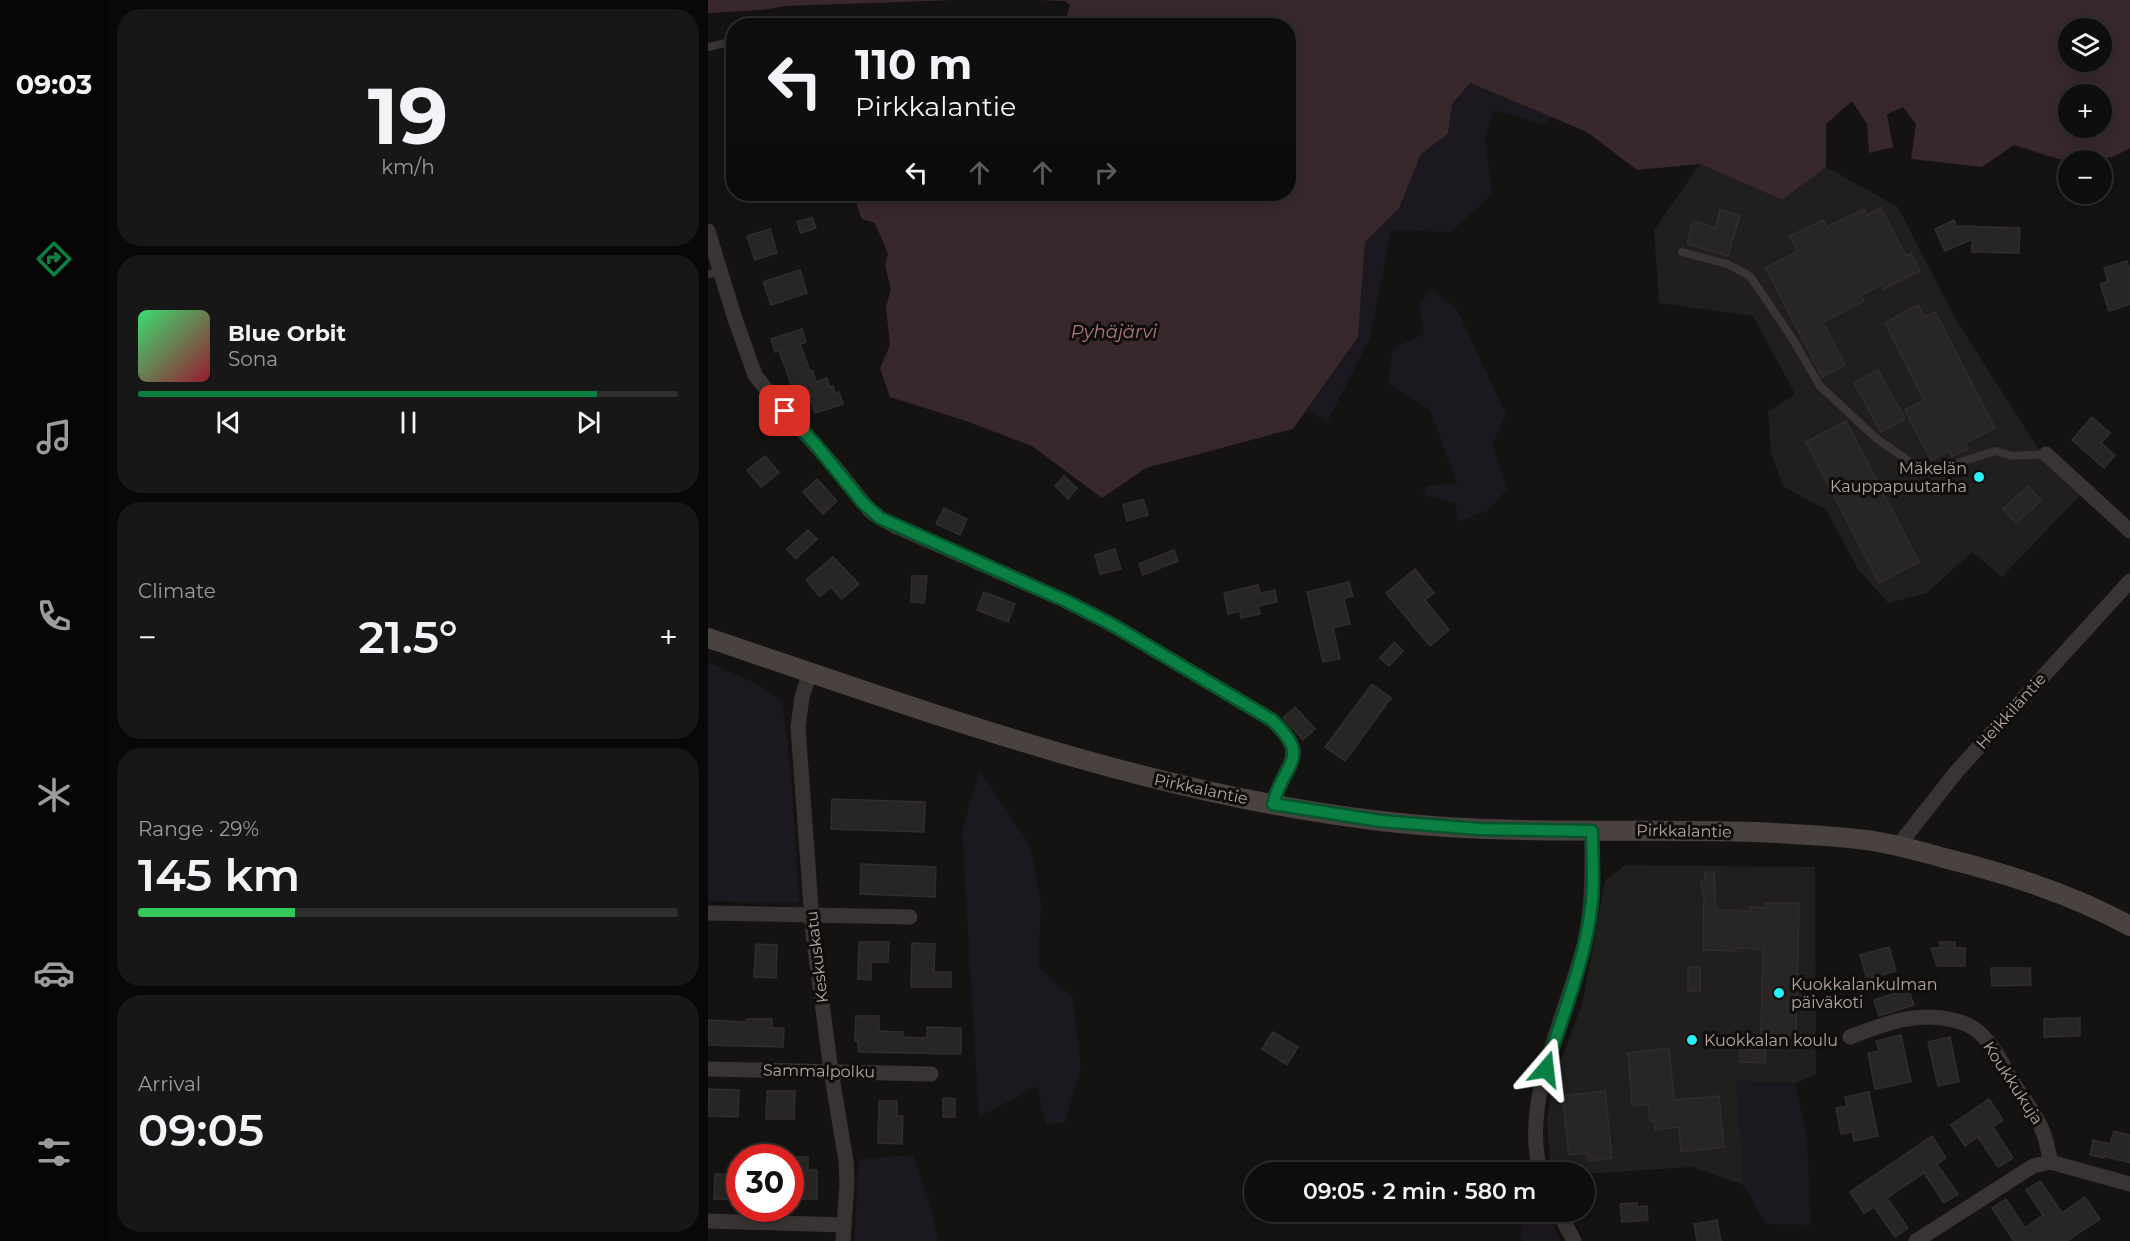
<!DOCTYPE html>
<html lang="en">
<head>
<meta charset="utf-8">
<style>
  body { margin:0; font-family:Montserrat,sans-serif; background:#181717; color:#f1f3f6; height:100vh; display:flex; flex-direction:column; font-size:22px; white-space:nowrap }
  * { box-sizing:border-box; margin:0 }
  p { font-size:20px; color:#9b9c9e }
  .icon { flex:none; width:33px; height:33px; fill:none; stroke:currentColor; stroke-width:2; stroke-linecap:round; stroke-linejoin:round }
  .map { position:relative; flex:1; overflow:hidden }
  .sheet { display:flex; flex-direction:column; gap:9px; padding:9px; background:#080808; width:600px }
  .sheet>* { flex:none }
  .hud { position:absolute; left:18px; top:18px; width:570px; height:183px; border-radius:24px; box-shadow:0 3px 15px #0003,0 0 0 2px #2f2e2e; background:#0f0e0e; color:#f1f3f6; overflow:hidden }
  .controls { position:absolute; left:1350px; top:18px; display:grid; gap:12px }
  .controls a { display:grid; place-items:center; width:54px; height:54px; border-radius:50%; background:#0f0e0e; box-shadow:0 3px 15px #0003,0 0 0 2px #2f2e2e; font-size:30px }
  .speed { position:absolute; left:18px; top:1144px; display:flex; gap:12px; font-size:30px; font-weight:700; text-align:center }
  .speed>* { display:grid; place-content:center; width:78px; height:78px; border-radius:50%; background:#0f0e0e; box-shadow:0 3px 15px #0003,0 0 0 2px #2f2e2e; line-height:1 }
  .speed .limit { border:9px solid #d22; background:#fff; color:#111 }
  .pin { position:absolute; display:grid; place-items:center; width:51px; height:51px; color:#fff; margin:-26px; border-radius:12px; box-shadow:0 3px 9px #0006 }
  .me { position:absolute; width:66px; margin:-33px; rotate:17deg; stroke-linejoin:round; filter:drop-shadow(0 0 4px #0008) }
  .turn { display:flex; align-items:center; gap:21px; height:126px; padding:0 30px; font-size:27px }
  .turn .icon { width:78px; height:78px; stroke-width:2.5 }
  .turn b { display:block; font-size:42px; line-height:51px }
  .lanes { display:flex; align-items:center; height:57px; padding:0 30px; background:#0003; justify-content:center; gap:30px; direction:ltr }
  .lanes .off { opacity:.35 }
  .big { font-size:45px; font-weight:600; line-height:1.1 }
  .sheet .card { flex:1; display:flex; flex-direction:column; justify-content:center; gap:9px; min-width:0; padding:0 21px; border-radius:24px; background:#181717 }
  .sheet .dial { align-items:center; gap:0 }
  .dial b { font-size:78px; line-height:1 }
  .song { display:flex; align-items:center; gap:18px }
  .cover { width:72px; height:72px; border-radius:9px; background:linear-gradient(135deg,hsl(140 70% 55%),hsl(350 70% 35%)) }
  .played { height:6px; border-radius:3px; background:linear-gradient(90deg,#0b8043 85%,#2f2e2e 85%) }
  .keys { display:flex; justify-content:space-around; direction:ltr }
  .heat { display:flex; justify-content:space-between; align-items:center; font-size:33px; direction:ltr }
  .charge { height:9px; border-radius:4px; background:linear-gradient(90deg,#34c759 29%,#2f2e2e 0) }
  .trip { position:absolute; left:536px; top:1162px; width:351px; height:60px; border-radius:30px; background:#0f0e0e; box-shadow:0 3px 15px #0003,0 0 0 2px #2f2e2e; font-weight:600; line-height:60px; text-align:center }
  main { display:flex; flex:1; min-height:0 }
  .dock { display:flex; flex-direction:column; width:108px; justify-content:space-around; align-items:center; background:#060606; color:#9b9c9e }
  .dock .icon { width:42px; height:42px }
  .dock .selected { color:#0b8043 }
  .dock b { font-size:27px; color:#f1f3f6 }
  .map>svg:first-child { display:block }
  .built { fill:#211f1e }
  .green { fill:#1c181f }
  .water { fill:#38282b; fill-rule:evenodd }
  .building { fill:#282625; stroke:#302d2c; stroke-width:1.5 }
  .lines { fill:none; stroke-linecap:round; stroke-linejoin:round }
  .lane { stroke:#393433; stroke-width:8 }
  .street { stroke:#393433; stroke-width:15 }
  .secondary { stroke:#494241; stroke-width:20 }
  .route-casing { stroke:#07532c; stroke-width:15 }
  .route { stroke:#0b8043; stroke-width:10 }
  .poi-dot { fill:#26f0f8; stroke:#0f0e0d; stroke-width:2 }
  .labels { text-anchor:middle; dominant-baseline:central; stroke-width:6; stroke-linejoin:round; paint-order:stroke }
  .poi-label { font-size:16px; fill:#b5a4a3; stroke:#0f0e0d; text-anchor:start }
  .street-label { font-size:16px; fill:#b5a4a3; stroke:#0f0e0d }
  .water-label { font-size:18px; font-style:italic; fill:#b27881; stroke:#0f0e0d }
</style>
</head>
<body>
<main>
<nav class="dock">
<b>09:03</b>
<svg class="icon selected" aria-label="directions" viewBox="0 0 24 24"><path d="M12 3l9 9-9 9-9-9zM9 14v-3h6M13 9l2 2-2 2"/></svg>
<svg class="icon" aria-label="music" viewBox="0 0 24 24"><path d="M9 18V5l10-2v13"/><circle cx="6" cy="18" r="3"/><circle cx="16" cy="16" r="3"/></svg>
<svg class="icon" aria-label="phone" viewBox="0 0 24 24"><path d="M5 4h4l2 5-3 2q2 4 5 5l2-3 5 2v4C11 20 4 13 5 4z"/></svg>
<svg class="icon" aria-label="climate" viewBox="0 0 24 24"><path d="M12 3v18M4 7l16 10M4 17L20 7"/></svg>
<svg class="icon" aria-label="car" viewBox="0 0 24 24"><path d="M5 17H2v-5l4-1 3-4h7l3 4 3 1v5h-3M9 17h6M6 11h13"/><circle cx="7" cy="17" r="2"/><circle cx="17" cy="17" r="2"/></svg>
<svg class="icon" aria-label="filters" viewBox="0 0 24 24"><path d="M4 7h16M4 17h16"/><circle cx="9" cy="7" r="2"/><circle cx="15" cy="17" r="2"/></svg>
</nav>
<section class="sheet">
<div class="card dial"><b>19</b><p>km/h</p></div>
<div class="card">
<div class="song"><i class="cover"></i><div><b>Blue Orbit</b><p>Sona</p></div></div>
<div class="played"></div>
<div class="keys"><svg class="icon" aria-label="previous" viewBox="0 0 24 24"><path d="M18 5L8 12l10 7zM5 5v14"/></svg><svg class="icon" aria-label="pause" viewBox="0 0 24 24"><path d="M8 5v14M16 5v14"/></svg><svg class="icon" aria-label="next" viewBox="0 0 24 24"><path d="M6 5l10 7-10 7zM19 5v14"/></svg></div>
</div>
<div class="card"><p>Climate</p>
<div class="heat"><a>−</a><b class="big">21.5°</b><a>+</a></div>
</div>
<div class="card"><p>Range · 29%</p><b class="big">145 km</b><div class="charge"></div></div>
<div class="card"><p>Arrival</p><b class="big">09:05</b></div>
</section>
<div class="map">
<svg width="1422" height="1241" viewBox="0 0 1422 1241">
  <rect width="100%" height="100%" fill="#141312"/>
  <g class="built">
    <path d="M992,164L1074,200L1118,167L1190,207L1247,318L1340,464L1373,494L1294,577L1264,552L1219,593L1180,603L1150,569L1118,510L1075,486L1063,452L1060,412L1087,394L1045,316L951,303L946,230Z"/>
    <path d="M918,865L1107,867L1108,1074L1087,1084L1029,1081L1036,1185L984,1167L876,1174L843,1173L839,1119L845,1081L874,1005L897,880Z"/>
  </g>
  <g class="green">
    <path d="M762,83L842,117L836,125L786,110L777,138L784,194L743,232L683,230L662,338L620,421L599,411L650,337L657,242L691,208L713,154L740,134L744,104Z"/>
    <path d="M723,289L748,308L798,414L784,446L799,489L780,510L750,522L748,504L715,495L719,486L749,483L722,410L680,383L685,348L716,334L711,306Z"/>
    <path d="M0,662L49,684L74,701L84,784L91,903L0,901Z"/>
    <path d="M272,770L322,845L333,905L330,966L365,999L373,1068L357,1122L338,1126L329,1086L271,1117L254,831Z"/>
    <path d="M1028,1081L1087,1084L1099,1137L1103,1225L1057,1224L1036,1185Z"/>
    <path d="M205,1155L221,1200L230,1241H146L151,1159Z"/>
    <path d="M811,1212H838L853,1241H814Z"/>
  </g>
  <g class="water">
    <path d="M0,0H247L77,6L55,10L0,13Z"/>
    <path d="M330,0H1422V148L1405,157L1360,162L1306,145L1274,167L1203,159L1208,124L1195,107L1179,114L1185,147L1161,153L1159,124L1144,101L1118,124V167L1074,200L992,164L929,170L879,132L762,83L744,104L740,134L713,154L691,208L657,242L650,337L585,429L438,468L394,498L324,446L258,421L182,397L172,368L182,345L178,307L183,289L177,266L180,254L167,223L154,219L149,206L150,202L174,199L178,194H580V26L358,25L357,21L362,5L357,1ZM1360,28H1394V62H1360ZM1360,94H1394V128H1360Z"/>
  </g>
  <g class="building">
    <path d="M1173,208L1198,256L1203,253L1212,271L1176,289L1174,284L1153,295L1156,301L1115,322L1137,365L1114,377L1058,268L1090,251L1082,236L1115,220L1119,227L1156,209L1159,215Z"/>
    <path d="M1012,210L1032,215L1020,256L979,244L985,221L1008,228Z"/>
    <path d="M104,217L108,228L93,233L89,222Z"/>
    <path d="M1246,220L1248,226L1312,228L1311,253L1264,252V239L1237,251L1227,229Z"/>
    <path d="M62,229L69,253L47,260L39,236Z"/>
    <path d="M1419,261L1422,272V304L1401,311L1392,284L1400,281L1396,268Z"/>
    <path d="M92,270L99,293L63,305L55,282Z"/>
    <path d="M1210,305L1217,317L1227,312L1287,428L1257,443L1260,449L1244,456L1241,451L1223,460L1197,410L1216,400L1177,323Z"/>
    <path d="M94,329L98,342L92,344L102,371L104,370L108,382L119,378L122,387L125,386L127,393L131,392L135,404L107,413L100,393L88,397L71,351L67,352L63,339Z"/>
    <path d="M1170,370L1197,419L1173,432L1146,383Z"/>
    <path d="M1384,417L1402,433L1393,443L1407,455L1396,468L1364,440Z"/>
    <path d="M1138,421L1211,562L1171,583L1098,442Z"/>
    <path d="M57,456L71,473L53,487L39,470Z"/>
    <path d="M356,476L369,488L360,499L347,486Z"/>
    <path d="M109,479L129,501L115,514L95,492Z"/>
    <path d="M1320,486L1333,501L1308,523L1295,509Z"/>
    <path d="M435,499L440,515L419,521L415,505Z"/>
    <path d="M236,508L259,519L252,535L228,524Z"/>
    <path d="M100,530L109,539L88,559L79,549Z"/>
    <path d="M407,549L413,569L392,574L387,555Z"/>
    <path d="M466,550L470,561L435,575L431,564Z"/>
    <path d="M125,557L151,584L134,599L123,587L112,597L98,580Z"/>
    <path d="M707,569L726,593L717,600L741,630L722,646L678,593Z"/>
    <path d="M204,576H219L216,603L203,602Z"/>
    <path d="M641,582L645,596L636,598L642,624L625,628L632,659L615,662L599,592Z"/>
    <path d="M550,585L552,593L567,590L569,602L550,606L552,614L533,618L532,611L520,614L516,593Z"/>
    <path d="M276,592L307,604L300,622L269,610Z"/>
    <path d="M686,642L695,651L681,666L672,658Z"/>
    <path d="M664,684L683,698L637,761L617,747Z"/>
    <path d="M587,707L607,729L595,740L575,718Z"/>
    <path d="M124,799L217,802L216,832L123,829Z"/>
    <path d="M153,864L228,867L227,897L152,894Z"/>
    <path d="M997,872H1006L1008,910L1042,911V907L1057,908V903H1091L1088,1035L1053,1034L1055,949L1028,948V951L995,950L996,894H994L993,882H997Z"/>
    <path d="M151,942H181L180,962H163V980L150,979Z"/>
    <path d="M1231,942H1247V948H1257V966H1229L1223,948H1233Z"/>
    <path d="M204,943L227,944L226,972H243V987H203Z"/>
    <path d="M48,944L69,945L68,978L46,977Z"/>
    <path d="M1181,947L1188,971L1159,979L1152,955Z"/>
    <rect x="980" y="967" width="12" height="24"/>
    <path d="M1283,968H1322L1323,985L1284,986Z"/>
    <path d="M1200,989L1206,1005L1171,1016L1166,1000Z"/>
    <path d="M148,1016H171V1031L195,1032V1037L219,1038V1027L253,1028V1054L150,1052V1041H147Z"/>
    <path d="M1372,1018V1036L1336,1037V1019Z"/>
    <path d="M39,1019H64V1028H76L75,1047L0,1045V1020L39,1022Z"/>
    <path d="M565,1032L590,1047L579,1065L554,1049Z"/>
    <path d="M1193,1035L1203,1082L1167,1089L1160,1053L1171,1051L1168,1041Z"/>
    <path d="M1242,1037L1251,1082L1230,1086L1220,1042Z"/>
    <path d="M961,1048L966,1100L1011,1096L1016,1147L973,1152L971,1127L947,1130L946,1121H942L940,1104L924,1106L920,1053Z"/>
    <path d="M1032,1050H1057V1063L1032,1062Z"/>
    <path d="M1,1089L31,1090L30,1117L0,1116Z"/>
    <path d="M59,1091H87L86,1119H58Z"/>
    <path d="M897,1091L904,1158L880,1161V1153L861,1155L854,1096Z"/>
    <path d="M1161,1092L1170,1136L1146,1141L1144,1132L1133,1134L1128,1108L1139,1106L1137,1097Z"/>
    <path d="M235,1098L247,1099V1117H235Z"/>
    <path d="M1281,1099L1295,1120L1285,1127L1305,1158L1290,1167L1270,1137L1257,1146L1243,1125Z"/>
    <path d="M171,1101H189V1116H195L194,1144L170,1143Z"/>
    <path d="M1406,1131L1422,1135V1163L1396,1156V1158L1382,1155L1385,1140L1402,1144Z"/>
    <path d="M1224,1136L1238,1158L1229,1164L1250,1194L1236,1203L1216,1173L1179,1198L1200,1228L1187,1237L1166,1207L1156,1213L1142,1192Z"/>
    <path d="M86,1157H100V1170H109V1199H85Z"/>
    <path d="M7,1174L32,1175V1200L6,1199Z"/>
    <path d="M1332,1181L1354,1213L1377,1197L1392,1219L1359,1241H1306L1284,1208L1298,1199L1317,1228L1335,1215L1318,1190Z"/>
    <path d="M929,1203V1207L939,1206L940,1220L914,1222L912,1204Z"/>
    <path d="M1009,1220L1013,1241H989L986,1224Z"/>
  </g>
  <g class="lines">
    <g class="lane">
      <path d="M0,47L26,41"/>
      <path d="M974,252L1019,264L1042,276L1084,338L1112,386L1169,439L1218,473L1287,451L1304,456L1338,454"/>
      <path d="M0,274L14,272"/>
    </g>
    <g class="street">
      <path d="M0,231L27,319L47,375L67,401L128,468L163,512L172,518L191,528L358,601L403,624L564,720C604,758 576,761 565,804"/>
      <path d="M1338,454L1422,531"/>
      <path d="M102,672L94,697L90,727L105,934L123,1071L138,1161L139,1183L135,1241"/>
      <path d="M1190,846L1249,771L1422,581"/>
      <path d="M0,913L202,917"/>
      <path d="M1142,1037C1176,1024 1208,1011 1245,1020C1254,1022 1266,1027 1273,1034C1287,1048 1296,1067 1306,1084C1325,1113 1338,1126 1342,1162"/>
      <path d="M0,1069L223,1074"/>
      <path d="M833,1173C811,1103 861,1010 877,941C885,904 884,868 884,831"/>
      <path d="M851,1212L866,1241"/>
      <path d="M0,1221L136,1225"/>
      <path d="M1208,1241L1325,1166L1342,1162L1422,1184"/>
    </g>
    <path class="secondary" d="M0,638C220,712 441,794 673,821C797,836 923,828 1047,832C1084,834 1121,835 1158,840C1184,843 1210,851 1236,858C1301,874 1364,894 1422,926"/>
  </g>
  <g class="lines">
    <g class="route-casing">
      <path id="route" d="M77,411L108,445L155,503L172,518L358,601L403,624L564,720C605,759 576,761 565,804L673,821L771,829L884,831C884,856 887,884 883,909C876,964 854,1016 838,1069"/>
    </g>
    <use href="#route" class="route"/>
  </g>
  <g class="poi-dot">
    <circle cx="1271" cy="477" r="6"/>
    <circle cx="1071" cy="993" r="6"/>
    <circle cx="984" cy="1040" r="6"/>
  </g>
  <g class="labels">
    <g class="poi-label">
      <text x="1259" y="468" text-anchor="end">Mäkelän<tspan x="1259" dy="18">Kauppapuutarha</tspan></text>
      <text x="1083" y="984">Kuokkalankulman<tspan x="1083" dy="18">päiväkoti</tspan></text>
      <text x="996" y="1040">Kuokkalan koulu</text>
    </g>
    <g class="street-label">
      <text transform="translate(1303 711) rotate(-48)">Heikkiläntie</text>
      <text transform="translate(493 789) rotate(12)">Pirkkalantie</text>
      <text transform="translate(976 831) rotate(1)">Pirkkalantie</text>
      <text transform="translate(109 957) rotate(-97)">Keskuskatu</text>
      <text transform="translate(111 1071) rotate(1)">Sammalpolku</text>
      <text transform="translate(1305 1083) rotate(57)">Koukkukuja</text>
    </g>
    <g class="water-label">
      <text x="406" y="332">Pyhäjärvi</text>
    </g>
  </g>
</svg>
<div class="controls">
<a><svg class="icon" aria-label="layers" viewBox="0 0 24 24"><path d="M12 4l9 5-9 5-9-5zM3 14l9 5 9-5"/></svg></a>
<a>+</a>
<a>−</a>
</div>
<div class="speed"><div class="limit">30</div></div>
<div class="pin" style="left:77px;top:411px;background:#d93025"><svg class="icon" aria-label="arrive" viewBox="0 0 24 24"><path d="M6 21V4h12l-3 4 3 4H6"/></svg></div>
<svg class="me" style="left:838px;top:1069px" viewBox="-20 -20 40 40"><path d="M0-17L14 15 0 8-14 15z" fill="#0b8043" stroke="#fff" stroke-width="4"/></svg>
<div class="trip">09:05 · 2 min · 580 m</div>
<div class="hud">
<div class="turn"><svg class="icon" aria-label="left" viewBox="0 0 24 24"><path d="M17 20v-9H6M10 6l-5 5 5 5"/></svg><div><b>110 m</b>Pirkkalantie</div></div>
<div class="lanes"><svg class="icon" aria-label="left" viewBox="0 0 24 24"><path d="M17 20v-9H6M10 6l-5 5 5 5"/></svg><svg class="icon off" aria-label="ahead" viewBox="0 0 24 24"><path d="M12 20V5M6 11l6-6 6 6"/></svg><svg class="icon off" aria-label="ahead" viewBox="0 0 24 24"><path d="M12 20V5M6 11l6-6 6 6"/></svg><svg class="icon off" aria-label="right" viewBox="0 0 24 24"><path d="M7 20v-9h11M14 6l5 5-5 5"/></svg></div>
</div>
</div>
</main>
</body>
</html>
